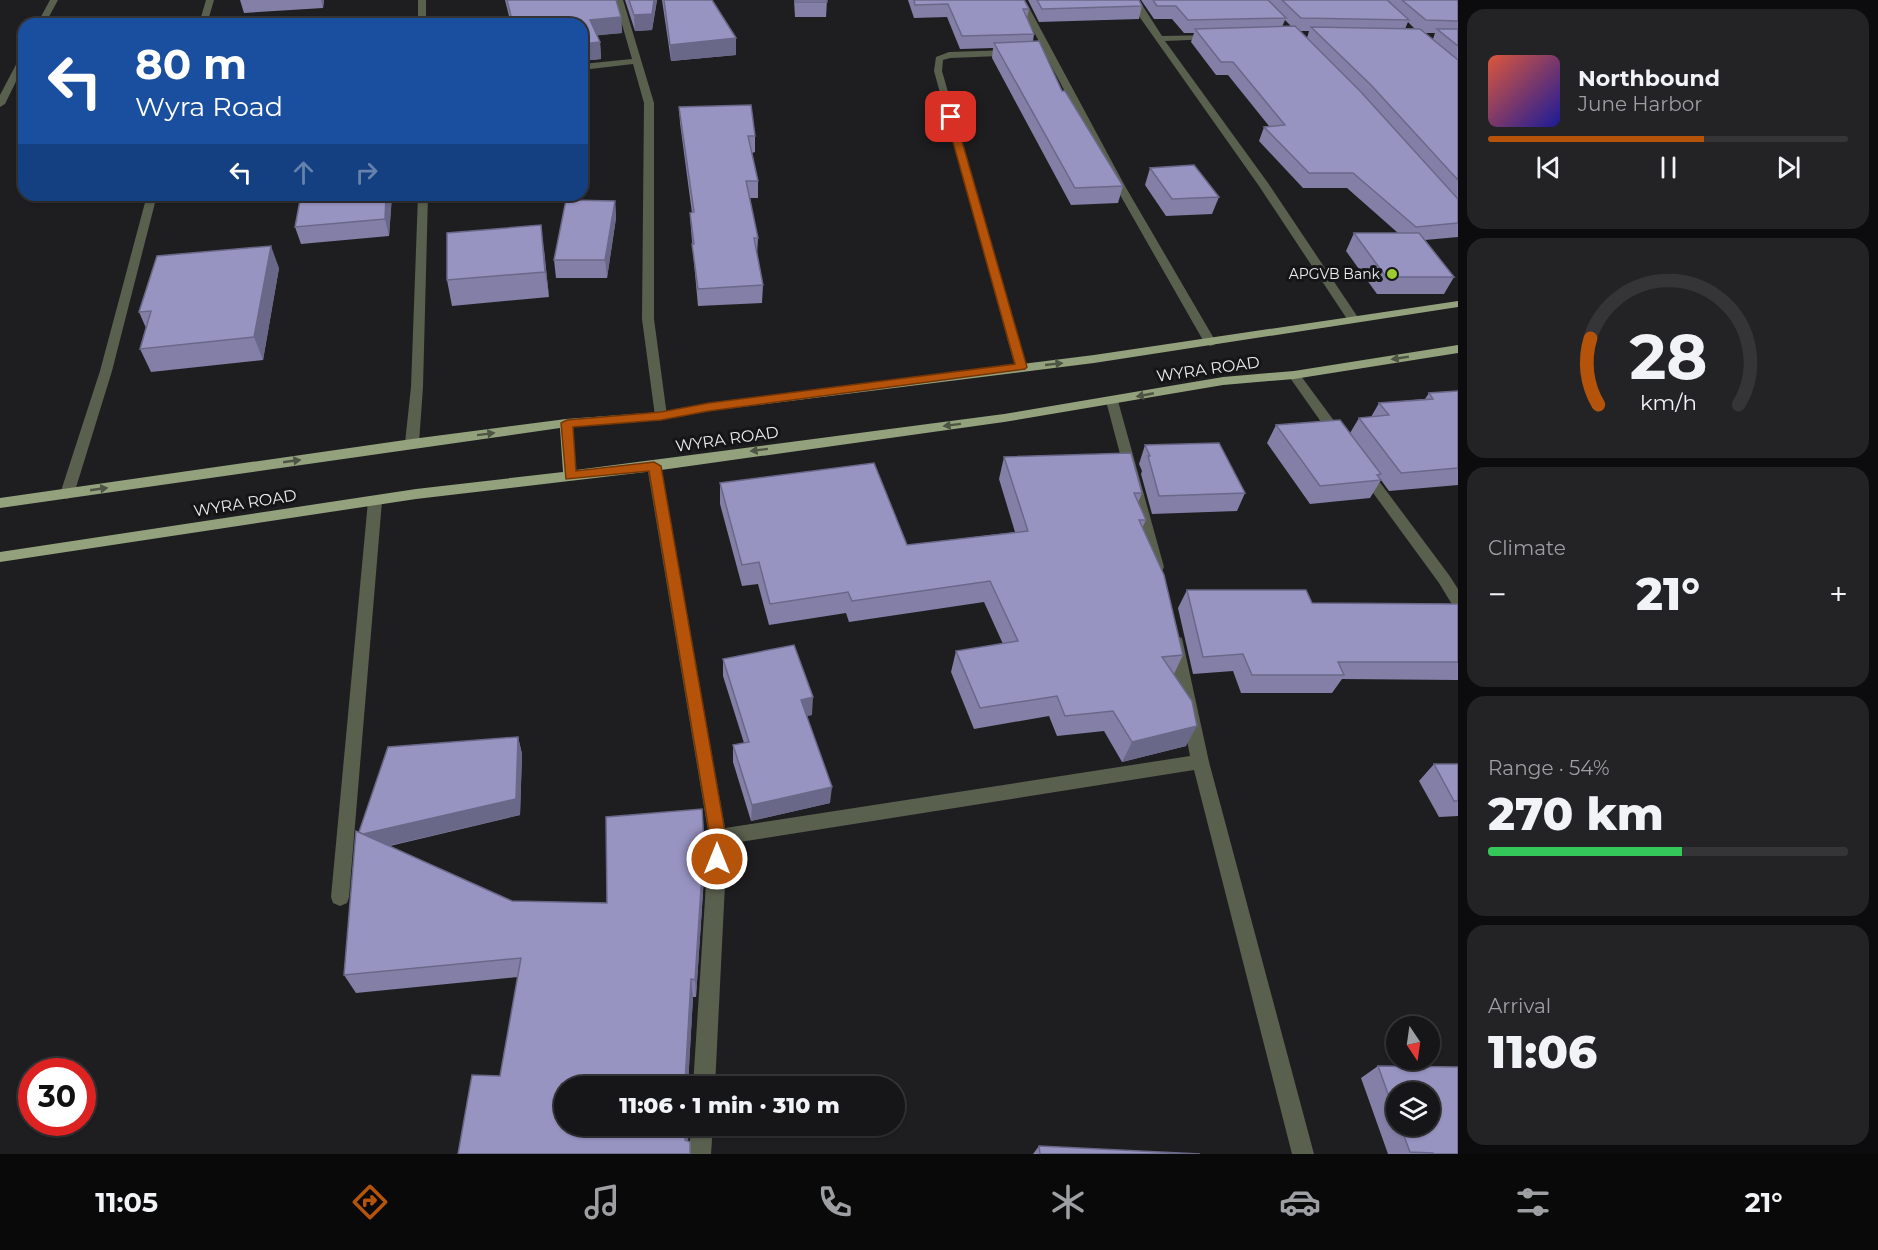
<!DOCTYPE html>
<html lang="en">
<head>
<meta charset="utf-8">
<style>
  body { margin:0; font-family:Montserrat,sans-serif; background:#232326; color:#f1f3f6; height:100vh; display:flex; flex-direction:column; font-size:22px; white-space:nowrap }
  * { box-sizing:border-box; margin:0 }
  p { font-size:20px; color:#9e9fa2 }
  .icon { flex:none; width:33px; height:33px; fill:none; stroke:currentColor; stroke-width:2; stroke-linecap:round; stroke-linejoin:round }
  .map { position:relative; flex:1; overflow:hidden }
  .drawer { display:flex; flex-direction:column; gap:9px; padding:9px; background:#0c0c0e; width:420px }
  .drawer>* { flex:none }
  .top-card { position:absolute; left:18px; top:18px; width:570px; height:183px; border-radius:18px; box-shadow:0 2px 4px #0004,0 0 0 2px #353538; background:#1a4fa0; color:#fff; overflow:hidden }
  .needle { width:39px; rotate:167deg }
  .controls { position:absolute; left:1386px; top:1016px; display:grid; gap:12px }
  .controls a { display:grid; place-items:center; width:54px; height:54px; border-radius:50%; background:#161619; box-shadow:0 2px 4px #0004,0 0 0 2px #353538; font-size:30px }
  .speed { position:absolute; left:18px; top:1058px; display:flex; gap:12px; font-size:30px; font-weight:700; text-align:center }
  .speed>* { display:grid; place-content:center; width:78px; height:78px; border-radius:50%; background:#161619; box-shadow:0 2px 4px #0004,0 0 0 2px #353538; line-height:1 }
  .speed .limit { border:9px solid #d22; background:#fff; color:#111 }
  .pin { position:absolute; display:grid; place-items:center; width:51px; height:51px; color:#fff; margin:-26px; border-radius:12px; box-shadow:0 3px 9px #0006 }
  .me { position:absolute; width:66px; margin:-33px; rotate:0deg; stroke-linejoin:round; filter:drop-shadow(0 0 4px #0008) }
  .turn { display:flex; align-items:center; gap:21px; height:126px; padding:0 18px; font-size:27px }
  .turn .icon { width:78px; height:78px; stroke-width:2.5 }
  .turn b { display:block; font-size:42px; line-height:51px }
  .lanes { display:flex; align-items:center; height:57px; padding:0 18px; background:#0003; justify-content:center; gap:30px; direction:ltr }
  .lanes .off { opacity:.35 }
  .big { font-size:45px; font-weight:800; line-height:1.1 }
  .drawer .card { flex:1; display:flex; flex-direction:column; justify-content:center; gap:9px; min-width:0; padding:0 21px; border-radius:18px; background:#232326 }
  .drawer .dial { align-items:center; gap:0 }
  .dial svg { height:156px; overflow:visible; fill:none; stroke:#353538; stroke-width:7; stroke-linecap:round; text-anchor:middle }
  .dial text { fill:#f1f3f6; stroke:none }
  .song { display:flex; align-items:center; gap:18px }
  .cover { width:72px; height:72px; border-radius:9px; background:linear-gradient(135deg,hsl(10 70% 55%),hsl(240 70% 35%)) }
  .played { height:6px; border-radius:3px; background:linear-gradient(90deg,#b45309 60%,#353538 60%) }
  .keys { display:flex; justify-content:space-around; direction:ltr }
  .heat { display:flex; justify-content:space-between; align-items:center; font-size:33px; direction:ltr }
  .charge { height:9px; border-radius:4px; background:linear-gradient(90deg,#34c759 54%,#353538 0) }
  .trip { position:absolute; left:554px; top:1076px; width:351px; height:60px; border-radius:30px; background:#161619; box-shadow:0 2px 4px #0004,0 0 0 2px #353538; font-weight:800; line-height:60px; text-align:center }
  .tab-bar { display:flex; height:96px; justify-content:space-around; align-items:center; background:#09090a; color:#9e9fa2 }
  .tab-bar .icon { width:42px; height:42px }
  .tab-bar .on { color:#b45309 }
  .tab-bar b { font-size:27px; color:#f1f3f6 }
  main { display:flex; flex:1; min-height:0 }
  .map>svg:first-child { display:block }
  .lines { fill:none; stroke-linecap:round; stroke-linejoin:round }
  .street { fill:#59604e; fill-rule:evenodd }
  .primary { fill:#93a27c; fill-rule:evenodd }
  .wall { fill:#837fa7; fill-rule:evenodd }
  .shaded-wall { fill:#6a6888 }
  .building { fill:#9894c2; stroke:#6a6888; stroke-width:1.5 }
  .oneway { fill:#4e5444 }
  .route { fill:#b45309; stroke:#753606; stroke-width:1.5 }
  .poi-dot { fill:#9cca31; stroke:#151517; stroke-width:2 }
  .labels { text-anchor:middle; dominant-baseline:central; stroke-width:6; stroke-linejoin:round; paint-order:stroke }
  .far-poi-label { font-size:14px; fill:#ededee; stroke:#151517; text-anchor:end }
  .street-label { font-size:16px; fill:#ededee; stroke:#151517 }
</style>
</head>
<body>
<main>
<div class="map">
<svg width="1458" height="1154" viewBox="0 0 1458 1154">
  <rect width="100%" height="100%" fill="#1e1e21"/>
  <g class="lines">
    <g class="street">
      <path d="M50,0H58L45,24H37Z"/>
      <path d="M206,0H214L207,24H199Z"/>
      <rect x="418" y="0" width="8" height="24"/>
      <path d="M615,0H623L654,103V319L667,416L661,420L655,416L642,319L644,103L633,64L582,70V64L632,59Z"/>
      <path d="M1017,0H1025L1125,186L1216,342L1214,345L1210,346L1204,342L1115,186L1045,54L950,58L943,60L942,71L1027,367L1021,371L1015,367L934,71L936,57L949,52L1043,49Z"/>
      <path d="M1131,0H1139L1162,36L1215,35L1216,37L1212,39L1165,41L1268,183L1359,319L1357,322H1349L1259,186L1141,19Z"/>
      <path d="M24,54V65L5,104L0,107V95L20,57Z"/>
      <path d="M147,195H157L112,371L74,494L67,499L60,494L100,371Z"/>
      <path d="M418,195H428L423,387L419,443L412,447L405,443L411,387Z"/>
      <path d="M1294,371L1298,372L1343,433L1345,436L1343,439H1333L1288,375Z"/>
      <path d="M1112,397L1118,401L1164,567L1162,571H1152L1150,567L1106,401Z"/>
      <path d="M654,461L661,466L725,828L1190,756L1168,642L1170,638L1176,636L1182,638L1209,762L1314,1154H1292L1194,770L727,844L715,1086H693L709,837L647,466Z"/>
      <path d="M1365,467L1370,469L1449,575L1458,589V608L1453,606L1439,583L1360,475L1358,472Z"/>
      <path d="M375,496L382,501L349,897L347,903L340,906L333,903L331,897L368,501Z"/>
      <path d="M691,1125H713L711,1154H689Z"/>
    </g>
    <path class="primary" d="M1458,301V307L1094,363L709,411L661,420L573,427L576,470L1004,414L1223,377L1294,371L1458,345V353L1294,379L1223,385L1004,422L654,471L416,499L0,562V552L416,489L563,472L560,428L0,508V498L412,439L566,419L661,412L709,403L1094,355Z"/>
  </g>
  <g class="wall">
    <path d="M240,0H324L323,8L244,13Z"/>
    <path d="M505,0H616L621,17L622,33L597,35L600,42L601,59L582,61V24H511Z"/>
    <path d="M625,0H657L652,30L635,31Z"/>
    <path d="M662,0H712L736,38V55L671,61Z"/>
    <path d="M794,0H827L826,17H795Z"/>
    <path d="M908,0H1024L1029,9L1027,18L1034,34L1033,41L1062,91L1123,186L1118,203L1071,205L992,58L993,48L960,49L947,17L914,18Z"/>
    <path d="M1028,0H1139L1142,6L1139,19L1039,22Z"/>
    <path d="M1141,0H1458V237L1425,240L1454,277L1444,294H1377L1346,251L1354,233H1398L1347,188H1303L1259,141L1264,127L1269,126L1228,75H1216L1191,42L1194,33H1184L1172,19H1154ZM1285,20L1291,26L1282,27ZM1408,22L1415,29H1405ZM1300,31H1309L1307,38ZM1425,33H1435L1433,39Z"/>
    <path d="M679,107L755,136V152L752,153L758,181V198H750L758,238L757,256L763,285L762,303L698,306L691,230L690,213H692L680,123Z"/>
    <path d="M1150,168L1219,197L1212,214L1166,216L1145,185Z"/>
    <path d="M392,195L389,236L301,244L295,227Z"/>
    <path d="M615,201L616,218L607,278H556L554,260Z"/>
    <path d="M544,250L549,297L452,306L447,280Z"/>
    <path d="M279,268L263,360L151,372L140,349L146,328L139,312Z"/>
    <path d="M1458,391V485L1389,491L1381,480L1370,498L1310,504L1267,443L1276,425L1350,433L1359,418L1371,417L1379,403L1425,399L1429,393Z"/>
    <path d="M1145,445L1245,493L1237,511L1152,514L1141,474L1142,471L1139,464Z"/>
    <path d="M1004,457L1142,493L1138,503L1146,520L1142,528L1183,655L1174,674L1186,746L1122,762L1104,731L1057,736L1049,716L974,729L951,672L956,651L1003,644L984,602L849,622L846,613L769,625L758,584L742,586L720,504V483L907,545L1015,532L999,479Z"/>
    <path d="M1187,590L1312,603L1458,604V680L1342,679L1332,693H1241L1233,671L1193,674L1178,608Z"/>
    <path d="M723,659L812,715L806,716L830,803L751,821L733,762V745L744,743L723,676Z"/>
    <path d="M518,737L522,754L520,815L390,846L512,901L607,903L704,842L705,862L696,997H693L688,1083L564,1086L689,1125L688,1141L690,1142L691,1154H458L500,1076L518,977L356,993L344,975L359,832Z"/>
    <path d="M1434,764H1458V816L1439,817L1419,781Z"/>
    <path d="M1378,1066L1458,1154H1388L1361,1078ZM1396,1092L1430,1125H1396Z"/>
    <path d="M1039,1146L1200,1154H1033Z"/>
  </g>
  <g class="shaded-wall">
    <path d="M321,0H324L323,8Z"/>
    <path d="M654,0H657L652,30L635,31L634,15Z"/>
    <path d="M621,17L622,33L592,36L590,20Z"/>
    <path d="M736,38V55L671,61L670,45Z"/>
    <path d="M600,42L601,59L582,61V44Z"/>
    <path d="M386,195H392L389,236L385,219Z"/>
    <path d="M615,201L616,218L607,278L605,260Z"/>
    <path d="M541,225L544,250L549,297L545,272Z"/>
    <path d="M271,246L279,268L263,360L254,337Z"/>
    <path d="M813,697L812,715L799,717L801,700Z"/>
    <path d="M1197,726L1186,746L1122,762L1132,742Z"/>
    <path d="M518,737L522,754L520,815L366,851L358,835Z"/>
    <path d="M832,787L830,803L751,821L752,805Z"/>
    <path d="M704,842L705,862L696,997L695,980Z"/>
    <path d="M691,979L693,997L688,1086L685,1083Z"/>
    <path d="M686,1125H689L687,1154L685,1140Z"/>
  </g>
  <g class="building">
    <path d="M507,0H616L621,17L590,20L600,42L582,44V24H513Z"/>
    <path d="M629,0H654L652,14L634,15Z"/>
    <path d="M664,0H712L736,38L670,45Z"/>
    <rect x="795" y="0" width="32" height="2"/>
    <path d="M914,0H1024L1029,9H1023L1034,34L962,36L948,4L915,5Z"/>
    <path d="M1037,0H1139L1142,6L1042,9Z"/>
    <path d="M1153,0H1268L1286,18L1188,20L1176,6H1157Z"/>
    <path d="M1282,0H1387L1409,20L1301,18Z"/>
    <path d="M1402,0H1458V21L1426,20Z"/>
    <path d="M406,22V24H374Z"/>
    <path d="M1295,26L1361,92L1458,199V223L1416,227L1353,173H1309L1264,127L1285,125L1233,62H1221L1195,29Z"/>
    <path d="M1311,27L1420,29L1458,60V180L1371,85Z"/>
    <path d="M1437,29H1458V46Z"/>
    <path d="M1039,41L1062,91H1065L1123,186L1075,188L994,43Z"/>
    <path d="M751,105L755,136H748L758,181H746L758,238H754L763,285L698,289L692,244H694L690,213L694,212L679,107Z"/>
    <path d="M1194,165L1219,197L1172,199L1150,168Z"/>
    <path d="M301,195H386L385,219L295,227Z"/>
    <path d="M566,200L615,201L605,260H554Z"/>
    <path d="M541,225L545,272L447,280V233Z"/>
    <path d="M1354,233H1419L1454,277H1386Z"/>
    <path d="M271,246L254,337L140,349L151,311L139,312L157,256Z"/>
    <path d="M1458,391V468L1401,473L1359,418L1389,415L1379,403L1433,399L1429,393Z"/>
    <path d="M1340,420L1381,474L1377,475L1381,480L1320,486L1276,425Z"/>
    <path d="M1219,443L1245,493L1159,496L1148,456H1150L1145,445Z"/>
    <path d="M1131,453L1142,493H1134L1146,520H1139L1164,575L1183,655L1162,657L1192,701L1197,726L1132,742L1113,711L1065,716L1057,696L980,708L956,651L1018,641L990,581L852,601L848,592L770,604L759,562L742,565L720,483L874,463L907,545L1028,531L1004,457Z"/>
    <path d="M1187,590H1306L1312,603L1458,604V662H1338L1344,675H1252L1243,654L1203,657Z"/>
    <path d="M794,645L813,697L801,700L832,787L752,805L733,745L749,742L723,659Z"/>
    <path d="M518,737L516,799L363,834L359,832L388,747Z"/>
    <path d="M1434,764H1458V801H1454Z"/>
    <path d="M702,809L704,842L695,980L691,979L685,1083H694V1086H564V1125H686L685,1140L690,1142V1154H458L472,1075L500,1076L521,958L344,975L356,831L512,901L607,903L606,817Z"/>
    <path d="M1378,1066L1458,1067V1154H1434L1433,1153L1410,1152L1400,1125H1430V1092H1396V1116Z"/>
    <path d="M1039,1146L1200,1154H1040Z"/>
  </g>
  <defs><path id="oneway-solid" d="M-6-.8H1V-3.2L6.5 0L1 3.2V.8H-6Z" transform="scale(1.5)"/></defs>
  <g class="oneway">
    <use href="#oneway-solid" transform="translate(1400 358) rotate(171)"/>
    <use href="#oneway-solid" transform="translate(1054 364) rotate(-6)"/>
    <use href="#oneway-solid" transform="translate(1145 395) rotate(169)"/>
    <use href="#oneway-solid" transform="translate(952 425) rotate(173)"/>
    <use href="#oneway-solid" transform="translate(486 434) rotate(-7)"/>
    <use href="#oneway-solid" transform="translate(759 450) rotate(173)"/>
    <use href="#oneway-solid" transform="translate(292 461) rotate(-8)"/>
    <use href="#oneway-solid" transform="translate(99 489) rotate(-8)"/>
  </g>
  <path class="route" d="M951,114L955,117L1027,367L1025,369L709,411L661,420L573,427L576,471L654,462L661,466L726,837L723,865L717,867L711,865L708,859L710,837L649,471L566,479L561,423L567,420L661,412L709,403L1015,364L946,117Z"/>
  <circle class="poi-dot" cx="1392" cy="274" r="6"/>
  <g class="labels">
    <g class="far-poi-label">
      <text x="1380" y="274">APGVB Bank</text>
    </g>
    <g class="street-label">
      <text transform="translate(1208 369) rotate(-8)">WYRA ROAD</text>
      <text transform="translate(727 439) rotate(-8)">WYRA ROAD</text>
      <text transform="translate(245 503) rotate(-9)">WYRA ROAD</text>
    </g>
  </g>
</svg>
<div class="controls">
<a><svg class="needle" viewBox="-14 -14 28 28"><path d="M0-13l5 13h-10z" fill="#e53935"/><path d="M0 13l5-13h-10z" fill="#9e9fa2"/></svg></a>
<a><svg class="icon" aria-label="layers" viewBox="0 0 24 24"><path d="M12 4l9 5-9 5-9-5zM3 14l9 5 9-5"/></svg></a>
</div>
<div class="speed"><div class="limit">30</div></div>
<div class="pin" style="left:951px;top:117px;background:#d93025"><svg class="icon" aria-label="arrive" viewBox="0 0 24 24"><path d="M6 21V4h12l-3 4 3 4H6"/></svg></div>
<svg class="me" style="left:717px;top:859px" viewBox="-20 -20 40 40"><circle r="17" fill="#b45309" stroke="#fff" stroke-width="3"/><path d="M0-11L8 9 0 5-8 9z" fill="#fff"/></svg>
<div class="trip">11:06 · 1 min · 310 m</div>
<div class="top-card">
<div class="turn"><svg class="icon" aria-label="left" viewBox="0 0 24 24"><path d="M17 20v-9H6M10 6l-5 5 5 5"/></svg><div><b>80 m</b>Wyra Road</div></div>
<div class="lanes"><svg class="icon" aria-label="left" viewBox="0 0 24 24"><path d="M17 20v-9H6M10 6l-5 5 5 5"/></svg><svg class="icon off" aria-label="ahead" viewBox="0 0 24 24"><path d="M12 20V5M6 11l6-6 6 6"/></svg><svg class="icon off" aria-label="right" viewBox="0 0 24 24"><path d="M7 20v-9h11M14 6l5 5-5 5"/></svg></div>
</div>
</div>
<section class="drawer">
<div class="card">
<div class="song"><i class="cover"></i><div><b>Northbound</b><p>June Harbor</p></div></div>
<div class="played"></div>
<div class="keys"><svg class="icon" aria-label="previous" viewBox="0 0 24 24"><path d="M18 5L8 12l10 7zM5 5v14"/></svg><svg class="icon" aria-label="pause" viewBox="0 0 24 24"><path d="M8 5v14M16 5v14"/></svg><svg class="icon" aria-label="next" viewBox="0 0 24 24"><path d="M6 5l10 7-10 7zM19 5v14"/></svg></div>
</div>
<div class="card dial"><svg viewBox="0 0 100 80">
<path d="M14 69A42 42 0 1 1 86 69"/>
<path d="M14 69A42 42 0 0 1 10 35" stroke="#b45309"/>
<text x="50" y="56" font-size="32" font-weight="700">28</text>
<text x="50" y="72" font-size="11">km/h</text>
</svg></div>
<div class="card"><p>Climate</p>
<div class="heat"><a>−</a><b class="big">21°</b><a>+</a></div>
</div>
<div class="card"><p>Range · 54%</p><b class="big">270 km</b><div class="charge"></div></div>
<div class="card"><p>Arrival</p><b class="big">11:06</b></div>
</section>
</main>
<nav class="tab-bar">
<b>11:05</b>
<svg class="icon on" aria-label="directions" viewBox="0 0 24 24"><path d="M12 3l9 9-9 9-9-9zM9 14v-3h6M13 9l2 2-2 2"/></svg>
<svg class="icon" aria-label="music" viewBox="0 0 24 24"><path d="M9 18V5l10-2v13"/><circle cx="6" cy="18" r="3"/><circle cx="16" cy="16" r="3"/></svg>
<svg class="icon" aria-label="phone" viewBox="0 0 24 24"><path d="M5 4h4l2 5-3 2q2 4 5 5l2-3 5 2v4C11 20 4 13 5 4z"/></svg>
<svg class="icon" aria-label="climate" viewBox="0 0 24 24"><path d="M12 3v18M4 7l16 10M4 17L20 7"/></svg>
<svg class="icon" aria-label="car" viewBox="0 0 24 24"><path d="M5 17H2v-5l4-1 3-4h7l3 4 3 1v5h-3M9 17h6M6 11h13"/><circle cx="7" cy="17" r="2"/><circle cx="17" cy="17" r="2"/></svg>
<svg class="icon" aria-label="filters" viewBox="0 0 24 24"><path d="M4 7h16M4 17h16"/><circle cx="9" cy="7" r="2"/><circle cx="15" cy="17" r="2"/></svg>
<b>21°</b>
</nav>
</body>
</html>
